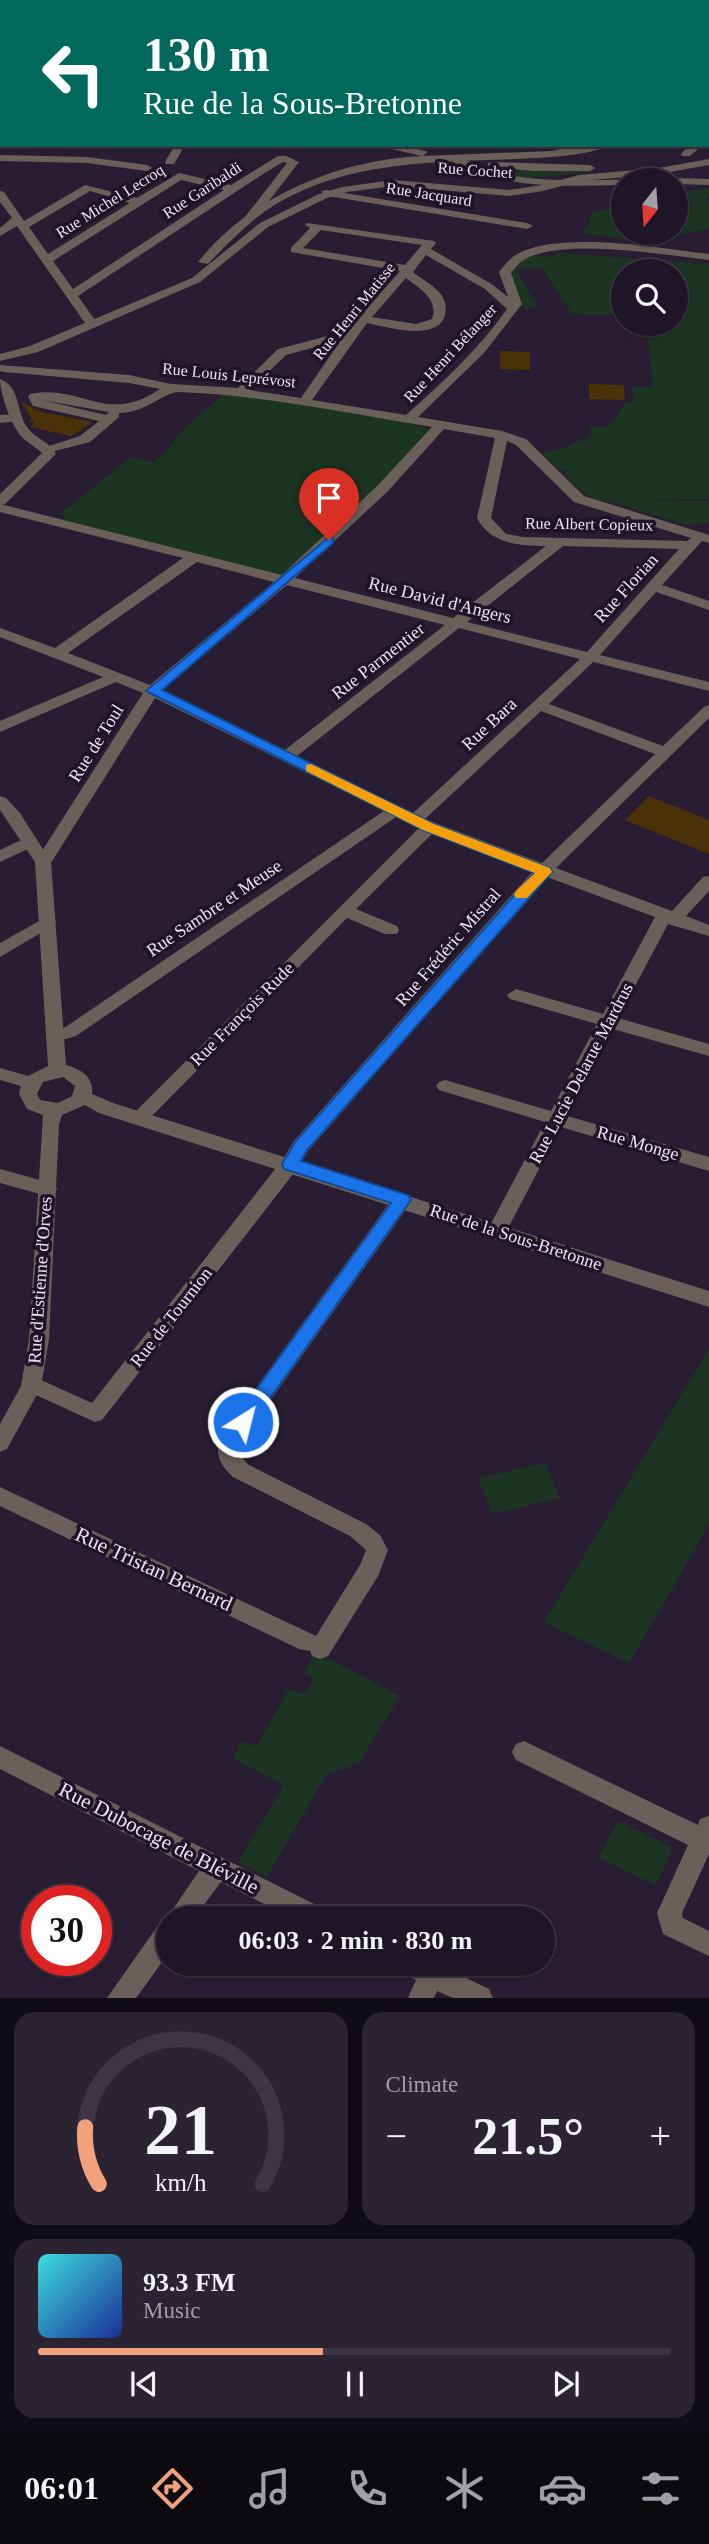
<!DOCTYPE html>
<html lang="en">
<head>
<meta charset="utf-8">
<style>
  body { margin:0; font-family:Georgia,serif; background:#2b2332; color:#f1f3f6; height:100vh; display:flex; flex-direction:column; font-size:26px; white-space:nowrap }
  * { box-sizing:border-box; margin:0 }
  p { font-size:23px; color:#a19fa7 }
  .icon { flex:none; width:38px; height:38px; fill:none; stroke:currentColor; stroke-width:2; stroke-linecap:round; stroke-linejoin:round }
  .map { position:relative; height:1998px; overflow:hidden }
  .side { display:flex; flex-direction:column; gap:14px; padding:14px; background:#100c15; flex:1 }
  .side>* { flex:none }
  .guide { position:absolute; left:0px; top:0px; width:710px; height:147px; box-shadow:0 2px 5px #0004,0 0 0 2px #3c3543; background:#00695c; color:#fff; overflow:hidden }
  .needle { width:46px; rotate:197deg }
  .controls { position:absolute; left:611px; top:168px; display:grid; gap:14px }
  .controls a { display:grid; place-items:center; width:77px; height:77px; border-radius:50%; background:#1e1626; box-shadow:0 2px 5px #0004,0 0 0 2px #3c3543; font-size:35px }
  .speed { position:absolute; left:21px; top:1885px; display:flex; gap:14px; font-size:35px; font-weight:700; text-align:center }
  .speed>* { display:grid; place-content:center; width:91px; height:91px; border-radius:50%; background:#1e1626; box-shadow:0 2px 5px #0004,0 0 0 2px #3c3543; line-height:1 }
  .speed .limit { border:10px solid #d22; background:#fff; color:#111 }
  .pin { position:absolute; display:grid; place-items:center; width:60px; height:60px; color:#fff; margin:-72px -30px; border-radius:50% 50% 50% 0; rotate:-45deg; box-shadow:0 0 7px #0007 }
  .pin .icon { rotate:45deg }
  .me { position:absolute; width:77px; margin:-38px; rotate:36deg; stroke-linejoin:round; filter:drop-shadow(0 0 5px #0008) }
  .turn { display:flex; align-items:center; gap:24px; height:147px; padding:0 28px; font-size:32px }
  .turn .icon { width:91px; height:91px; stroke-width:2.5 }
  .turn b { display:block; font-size:49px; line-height:60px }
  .big { font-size:52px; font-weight:700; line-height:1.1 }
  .side .tile { flex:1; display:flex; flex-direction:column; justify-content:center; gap:10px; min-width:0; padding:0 24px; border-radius:21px; background:#2b2332 }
  .side .dial { align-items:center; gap:0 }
  .dial svg { height:182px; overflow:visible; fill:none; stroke:#3c3543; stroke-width:7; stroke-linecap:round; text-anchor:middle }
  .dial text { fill:#f1f3f6; stroke:none }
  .song { display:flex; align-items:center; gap:21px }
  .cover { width:84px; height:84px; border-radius:10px; background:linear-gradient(135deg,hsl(180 70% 55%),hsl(230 70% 35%)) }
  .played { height:7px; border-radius:4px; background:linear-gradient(90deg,#f1a17c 45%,#3c3543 45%) }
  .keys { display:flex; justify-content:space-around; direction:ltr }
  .heat { display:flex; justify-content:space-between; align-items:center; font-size:38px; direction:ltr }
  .side .tiles { flex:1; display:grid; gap:14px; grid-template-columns:1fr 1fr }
  .tile:last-child { grid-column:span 2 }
  .trip { position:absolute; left:156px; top:1906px; width:399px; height:70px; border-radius:35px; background:#1e1626; box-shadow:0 2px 5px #0004,0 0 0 2px #3c3543; font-weight:700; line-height:70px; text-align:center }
  .dock { display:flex; height:112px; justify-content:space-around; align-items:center; background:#0c090f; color:#a19fa7 }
  .dock .icon { width:49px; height:49px }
  .dock .selected { color:#f1a17c }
  .dock b { font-size:32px; color:#f1f3f6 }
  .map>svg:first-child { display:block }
  .green { fill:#1b3522 }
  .building { fill:#4a3107 }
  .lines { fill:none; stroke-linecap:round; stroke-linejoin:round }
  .minor { fill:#6b6059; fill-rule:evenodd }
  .tertiary { fill:#6b6059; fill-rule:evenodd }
  .route { fill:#1a73e8; stroke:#114b97; stroke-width:2 }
  .slow { fill:#f59e0b }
  .labels { text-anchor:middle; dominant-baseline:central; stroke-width:7; stroke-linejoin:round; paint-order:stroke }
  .far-street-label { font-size:16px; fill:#eae3f1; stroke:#1e1428 }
  .street-label { font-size:18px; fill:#eae3f1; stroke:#1e1428 }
  .near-street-label { font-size:21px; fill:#eae3f1; stroke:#1e1428 }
</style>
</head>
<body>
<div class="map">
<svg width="709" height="1998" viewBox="0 0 709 1998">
  <rect width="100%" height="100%" fill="#281d32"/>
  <g class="green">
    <path d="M474,165L532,171H595C555,175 511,186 474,165Z"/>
    <path d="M709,188V198L706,199L709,201V229L645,242L581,233L589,223L593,212L623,206V233H676V193Z"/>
    <path d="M560,253L709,264V499L623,501H709V522L688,525L614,503L615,501C593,505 579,489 564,474L567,473L564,470H560L542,453L566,447L590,436L591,426L606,427L617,416L624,404L634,401L632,387H653L647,324H676V271H623V315L572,314L542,268L521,269L517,271L538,308L524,307L510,272L520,261L534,254L544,258Z"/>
    <path d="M223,394C291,401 360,410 426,427L429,431L374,489L283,575L276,576L62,520L66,515L60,514L131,457L153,463L174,442V438Z"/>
    <path d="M709,1349V1525L629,1663L544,1622Z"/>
    <path d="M545,1463L560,1498L492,1514L478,1478Z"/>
    <path d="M315,1652L400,1696L359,1763L326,1775L267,1877L238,1862L284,1785L233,1759L241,1742L257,1746L289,1689L304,1695L314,1678L304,1673Z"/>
    <path d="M618,1821L673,1848L656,1885L598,1858Z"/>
  </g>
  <g class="building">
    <path d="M500,351L530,352V370L500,369Z"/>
    <path d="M589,384L624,385L625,400L589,399Z"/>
    <path d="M20,401L41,412L93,422L71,436L30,427L35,422L28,421L32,419Z"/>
    <path d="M649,796L709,820V854L625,820Z"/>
  </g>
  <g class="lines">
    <g class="minor">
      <path d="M23,0H33L21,2Z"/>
      <path d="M93,0H127L129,2H95Z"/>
      <path d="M396,0H418L420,2H398Z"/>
      <path d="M483,0H499L501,2H485Z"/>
      <path d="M641,0H659L661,2H643Z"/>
      <path d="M2,21V30L0,31V22Z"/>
      <rect x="0" y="114" width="2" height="6"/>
      <rect x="0" y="127" width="2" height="6"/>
      <path d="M175,145H185L174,164H166L165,162Z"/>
      <path d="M689,145H703L690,156H682L681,154Z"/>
      <path d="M0,155L87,157L147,165L152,168L147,171L87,163L0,161Z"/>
      <path d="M278,156H286L299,162L255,219L245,217L287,163L283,162L263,174L78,296L97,323L95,326H87L17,226L0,236V228L12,218L0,202V191L4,192L24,221L85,185L137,198L179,173L231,185ZM181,180L224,190L73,289L53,261ZM90,191L130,203L48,254L29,227Z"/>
      <path d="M457,157C473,162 486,170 503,174C569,187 641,175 709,179V185L676,184V180H623V185C566,186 504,190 453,162V158Z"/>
      <path d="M326,190L527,223L533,226L527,229L322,195V191Z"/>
      <path d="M307,223L434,241L436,243L431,249L493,285L508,297L499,272C503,267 509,260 514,256C555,229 661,248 709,254V260C665,255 559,236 522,261C518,264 514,269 511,273L522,304L484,353L418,417L502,431L526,439L584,496L709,535V543L702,541L662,585L709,601V610L656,592L600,655L709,682V691L593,662L549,704L663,746L704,707L709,705V718L556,868L672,911L703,877L709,876V891L686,916L709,925V936L668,924L618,1018L709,1044V1056L613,1029L567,1116L709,1157V1171L561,1127L504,1236L497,1238L490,1236L487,1231L545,1122L439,1090L436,1086L439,1082L445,1080L551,1111L597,1024L510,999L507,995L516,989L603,1014L655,917L547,877L308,1151L297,1169L102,1420L95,1422L38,1396L24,1393L21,1387L24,1381L41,1380L92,1403L283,1159L294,1141L533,871L432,834L356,909L397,926L399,930L397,934H385L347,918L146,1122H132L130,1117L419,828L396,817L76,1036L55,1042L46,1036L49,1032L64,1028L384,811L155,698L49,866L43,867L35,862L143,693L116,682L0,732V721L103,677L0,637V628L55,648L183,558L0,512V504L282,575L378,485L432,427C348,413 263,395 178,392C164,392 146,413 119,413V417L90,442L47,453L40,449L80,436L99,421L33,406L28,397L30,394C81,383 106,426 160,389L129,383L4,372L0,371V365L129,375L171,384L238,388L278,349L347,331L400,271L291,252V248L310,228L305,225ZM321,230L422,245L405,265L303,248ZM426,255L485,289L507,309C479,349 442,383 406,415L312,400L367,323C386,327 434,341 444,318C447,311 446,302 442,296C437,287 421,279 413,272ZM406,278C420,289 439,299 432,319L416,324L372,317ZM341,340L301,398L250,390L286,355ZM42,400L109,412L106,415ZM444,429L495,438L477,518C492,545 518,545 546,546L453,618L295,578L388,491ZM507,441L516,445L574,502L691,538L687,541L523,537L506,534L491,518ZM563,546L679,549L587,652L467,622ZM197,562L274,582L150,685L68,653ZM287,585L445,625L285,750L162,690ZM459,628L580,659L413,813L297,756ZM541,711L655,754L542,863L425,819Z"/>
      <path d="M14,414L19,415V421L0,423V415Z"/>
      <path d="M28,837L36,842L34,846L0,862V850Z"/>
      <path d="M48,916L56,921L54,925L0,957V943Z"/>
      <path d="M0,1169L54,1184L57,1189L54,1194L47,1196L0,1183Z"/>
      <path d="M402,1193L409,1195L412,1200L409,1205L238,1446L239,1455L249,1465L366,1524L380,1535L388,1550L378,1576L328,1656L320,1659L312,1656L310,1651L299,1649L0,1506V1487L316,1636L360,1565L366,1550L350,1536L233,1477C220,1465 213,1452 222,1435L395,1195Z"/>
      <path d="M524,1741L698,1825L700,1819L709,1816V1854L682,1913L683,1918L709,1931V1956L663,1934L657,1913L688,1845L516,1760L512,1752L516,1744Z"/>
      <path d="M0,1746L326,1910L329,1918H292L221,1882L194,1918H168V1954L136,1998H107L159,1924L168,1921L167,1918L199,1871L0,1769Z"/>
      <path d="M397,1964H437L489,1989L493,1998H453L437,1991L434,1998H408L416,1980L401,1973Z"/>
    </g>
    <g class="tertiary">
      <rect x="0" y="98" width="2" height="6"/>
      <path d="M374,145H397L426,151L427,153L422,156L550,151L583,145H609C592,156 537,158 515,159C434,162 348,161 276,204C250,220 228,243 208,264L198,262C251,196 338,160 422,156Z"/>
      <path d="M709,159V165L659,174L580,181L543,191L509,196L393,186L347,192L327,198L268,227L200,282L38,352L0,361V354L30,346L192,278L260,223L319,194L342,187L393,180L509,190L542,185L579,175L659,168Z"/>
      <path d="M492,162L590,165L595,168L590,171H534L488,167V163Z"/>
      <path d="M0,379C21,387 16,412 27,427C35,439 50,441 56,454L5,504L0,505V494L42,453C36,447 27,443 21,436C11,425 0,393 0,379Z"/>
      <path d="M0,796L6,798L20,813L51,862L66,1065C81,1069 94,1077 92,1094L113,1103L709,1291V1307L99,1113L85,1105L62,1115L59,1124L49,1339L41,1387L7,1449L0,1452V1424L21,1386L29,1339L43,1115L27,1109L19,1094L21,1086L0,1080V1068L28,1076L48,1066L35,862L0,810ZM63,1077L75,1086L72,1096L58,1103L40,1100L37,1094L43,1082Z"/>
    </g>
  </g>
  <path class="route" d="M329,537L333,538V543L162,690L434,824L550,868L552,872L307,1150L301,1161L408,1195L411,1200L249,1428L243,1430L236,1428L233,1422L236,1417L391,1203L284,1169L282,1164L295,1142L534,873L423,830L146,691Z"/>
  <path class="slow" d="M311,764L434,824L550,868L552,872L527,898H516L514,895L516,891L535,873L423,830L306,771V765Z"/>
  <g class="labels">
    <g class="far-street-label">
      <text transform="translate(475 170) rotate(4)">Rue Cochet</text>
      <text transform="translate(202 190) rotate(-33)">Rue Garibaldi</text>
      <text transform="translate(429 194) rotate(9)">Rue Jacquard</text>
      <text transform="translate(110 201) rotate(-32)">Rue Michel Lecroq</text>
      <text transform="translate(354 311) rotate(-51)">Rue Henri Matisse</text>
      <text transform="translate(450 353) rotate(-47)">Rue Henri Bélanger</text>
      <text transform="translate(229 375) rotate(6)">Rue Louis Leprévost</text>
      <text transform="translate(589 524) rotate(1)">Rue Albert Copieux</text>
    </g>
    <g class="street-label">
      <text transform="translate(626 588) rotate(-48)">Rue Florian</text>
      <text transform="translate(440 600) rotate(14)">Rue David d'Angers</text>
      <text transform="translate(378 661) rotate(-38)">Rue Parmentier</text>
      <text transform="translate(489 724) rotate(-43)">Rue Bara</text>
      <text transform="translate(96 743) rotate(-58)">Rue de Toul</text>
      <text transform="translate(214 908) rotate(-34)">Rue Sambre et Meuse</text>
      <text transform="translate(448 947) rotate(-49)">Rue Frédéric Mistral</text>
      <text transform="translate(242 1014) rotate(-45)">Rue François Rude</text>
      <text transform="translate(581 1073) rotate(-62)">Rue Lucie Delarue Mardrus</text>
      <text transform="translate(638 1143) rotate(16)">Rue Monge</text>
      <text transform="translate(516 1237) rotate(18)">Rue de la Sous-Bretonne</text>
      <text transform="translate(40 1280) rotate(-86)">Rue d'Estienne d'Orves</text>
      <text transform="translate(171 1317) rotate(-52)">Rue de Tournion</text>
    </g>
    <g class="near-street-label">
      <text transform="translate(154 1569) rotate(25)">Rue Tristan Bernard</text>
      <text transform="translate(159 1838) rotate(27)">Rue Dubocage de Bléville</text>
    </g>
  </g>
</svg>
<div class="controls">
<a><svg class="needle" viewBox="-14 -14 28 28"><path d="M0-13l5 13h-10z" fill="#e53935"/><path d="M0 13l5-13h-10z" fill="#a19fa7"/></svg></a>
<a><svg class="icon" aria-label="search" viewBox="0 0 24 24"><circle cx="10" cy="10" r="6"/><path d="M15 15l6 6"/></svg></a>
</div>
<div class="speed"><div class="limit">30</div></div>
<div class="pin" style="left:329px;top:540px;background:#d93025"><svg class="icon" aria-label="arrive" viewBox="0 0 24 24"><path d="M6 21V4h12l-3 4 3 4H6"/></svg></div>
<svg class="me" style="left:243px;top:1422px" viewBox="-20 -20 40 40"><circle r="17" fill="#1a73e8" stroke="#fff" stroke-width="3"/><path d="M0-11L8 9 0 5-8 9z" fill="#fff"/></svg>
<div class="trip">06:03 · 2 min · 830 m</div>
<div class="guide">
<div class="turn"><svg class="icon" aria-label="left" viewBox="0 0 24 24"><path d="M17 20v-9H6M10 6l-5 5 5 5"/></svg><div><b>130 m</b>Rue de la Sous-Bretonne</div></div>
</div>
</div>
<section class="side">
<div class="tiles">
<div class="tile dial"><svg viewBox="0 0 100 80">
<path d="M14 69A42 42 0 1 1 86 69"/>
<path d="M14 69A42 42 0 0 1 8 44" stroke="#f1a17c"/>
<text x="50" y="56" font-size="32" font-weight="700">21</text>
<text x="50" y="72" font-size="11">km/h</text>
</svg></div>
<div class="tile"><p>Climate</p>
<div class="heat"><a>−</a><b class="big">21.5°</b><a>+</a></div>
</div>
<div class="tile">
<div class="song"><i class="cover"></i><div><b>93.3 FM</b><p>Music</p></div></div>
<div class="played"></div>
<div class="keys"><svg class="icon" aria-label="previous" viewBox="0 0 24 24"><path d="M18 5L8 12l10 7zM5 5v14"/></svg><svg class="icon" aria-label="pause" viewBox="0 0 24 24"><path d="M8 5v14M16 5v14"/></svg><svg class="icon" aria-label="next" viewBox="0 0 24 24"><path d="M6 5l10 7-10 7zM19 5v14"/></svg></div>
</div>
</div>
</section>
<nav class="dock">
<b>06:01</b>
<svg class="icon selected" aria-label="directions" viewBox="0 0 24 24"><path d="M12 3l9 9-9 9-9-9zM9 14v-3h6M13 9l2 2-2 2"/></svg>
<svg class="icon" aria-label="music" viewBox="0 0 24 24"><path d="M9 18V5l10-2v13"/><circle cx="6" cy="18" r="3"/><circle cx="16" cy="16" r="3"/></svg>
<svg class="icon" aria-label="phone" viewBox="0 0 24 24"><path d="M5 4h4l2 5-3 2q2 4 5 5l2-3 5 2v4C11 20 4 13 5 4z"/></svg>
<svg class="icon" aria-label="climate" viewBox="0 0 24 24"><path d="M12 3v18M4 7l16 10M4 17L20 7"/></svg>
<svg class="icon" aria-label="car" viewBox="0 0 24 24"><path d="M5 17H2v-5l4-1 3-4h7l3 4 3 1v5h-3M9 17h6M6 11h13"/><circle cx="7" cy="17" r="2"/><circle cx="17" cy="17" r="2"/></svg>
<svg class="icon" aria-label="filters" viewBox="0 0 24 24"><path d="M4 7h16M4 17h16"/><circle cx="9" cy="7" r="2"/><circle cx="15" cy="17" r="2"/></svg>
</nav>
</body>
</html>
